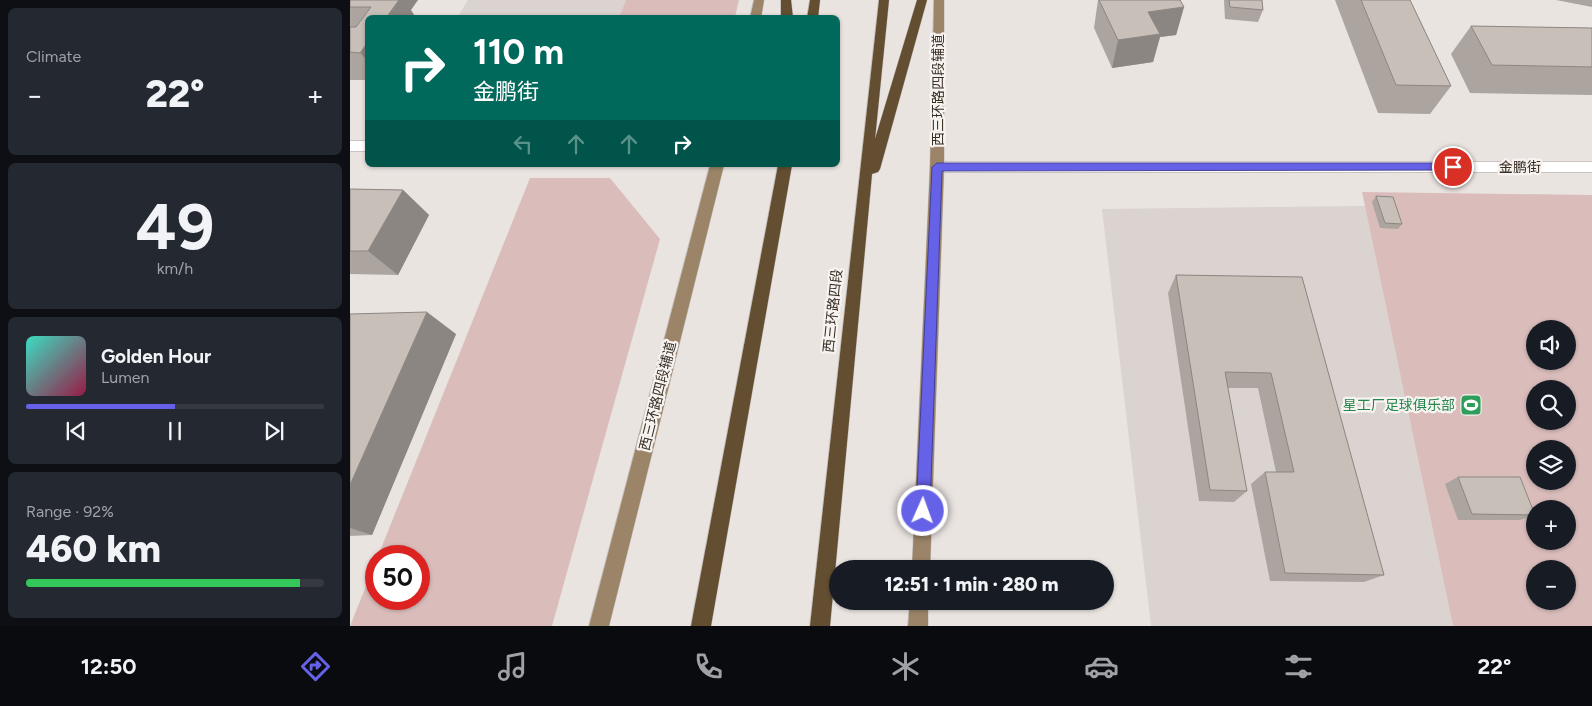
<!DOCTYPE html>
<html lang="en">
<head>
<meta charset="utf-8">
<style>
  body { margin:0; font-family:Figtree,"Noto Sans SC",sans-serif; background:#242831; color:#f1f3f6; height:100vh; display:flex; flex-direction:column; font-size:19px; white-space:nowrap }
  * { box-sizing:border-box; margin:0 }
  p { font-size:16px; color:#9ea1a6 }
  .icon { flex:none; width:28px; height:28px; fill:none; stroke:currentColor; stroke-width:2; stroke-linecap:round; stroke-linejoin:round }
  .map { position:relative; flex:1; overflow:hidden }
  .side { display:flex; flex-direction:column; gap:8px; padding:8px; background:#0d0f14; width:350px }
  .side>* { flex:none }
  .guide { position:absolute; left:15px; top:15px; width:475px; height:152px; border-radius:8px; box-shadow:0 1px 4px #0004; background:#00695c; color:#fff; overflow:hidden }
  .controls { position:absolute; left:1176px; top:320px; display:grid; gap:10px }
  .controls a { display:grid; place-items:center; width:50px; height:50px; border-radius:50%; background:#171b24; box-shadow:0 1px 4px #0004; font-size:25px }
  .speed { position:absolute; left:15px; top:545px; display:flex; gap:10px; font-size:25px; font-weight:700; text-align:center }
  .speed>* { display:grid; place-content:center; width:65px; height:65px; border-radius:50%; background:#171b24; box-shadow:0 1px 4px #0004; line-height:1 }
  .speed .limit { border:8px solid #d22; background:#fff; color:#111 }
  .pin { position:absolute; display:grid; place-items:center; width:42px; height:42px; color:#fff; margin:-21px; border:2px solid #fff; border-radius:50%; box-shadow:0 1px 5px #0007 }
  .me { position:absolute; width:55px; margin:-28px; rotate:2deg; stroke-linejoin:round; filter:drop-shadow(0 0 4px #0008) }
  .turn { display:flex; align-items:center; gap:18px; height:105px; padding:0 25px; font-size:22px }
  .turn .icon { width:65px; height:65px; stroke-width:2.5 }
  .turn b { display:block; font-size:35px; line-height:42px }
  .lanes { display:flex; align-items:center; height:48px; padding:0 25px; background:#0003; justify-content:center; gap:25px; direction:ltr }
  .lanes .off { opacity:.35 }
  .big { font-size:38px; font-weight:800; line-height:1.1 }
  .side .tile { flex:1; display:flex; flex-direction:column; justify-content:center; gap:8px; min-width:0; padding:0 18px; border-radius:8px; background:#242831 }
  .side .dial { align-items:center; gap:0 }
  .dial b { font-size:65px; line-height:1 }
  .song { display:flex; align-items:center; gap:15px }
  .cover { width:60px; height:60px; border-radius:8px; background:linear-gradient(135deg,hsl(170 70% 55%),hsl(340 70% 35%)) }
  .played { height:5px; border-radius:2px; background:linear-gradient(90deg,#6662e7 50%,#363941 50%) }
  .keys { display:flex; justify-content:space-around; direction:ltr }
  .heat { display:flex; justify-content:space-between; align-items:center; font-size:28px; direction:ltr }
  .charge { height:8px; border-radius:4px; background:linear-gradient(90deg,#34c759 92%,#363941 0) }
  .trip { position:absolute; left:479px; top:560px; width:285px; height:50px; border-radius:25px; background:#171b24; box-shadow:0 1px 4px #0004; font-weight:800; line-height:50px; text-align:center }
  .dock { display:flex; height:80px; justify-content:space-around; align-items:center; background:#090b0e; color:#9ea1a6 }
  .dock .icon { width:35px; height:35px }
  .dock .selected { color:#6662e7 }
  .dock b { font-size:22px; color:#f1f3f6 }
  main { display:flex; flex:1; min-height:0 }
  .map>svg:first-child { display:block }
  .built { fill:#dad3cf }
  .green { fill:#dabdbb; fill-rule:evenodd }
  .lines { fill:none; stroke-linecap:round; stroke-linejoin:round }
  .minor-casing { stroke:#aaa29d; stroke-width:1 }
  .major-casing { stroke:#c4c0bd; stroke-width:1 }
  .highway-casing { stroke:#c4c0bd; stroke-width:1 }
  .minor { fill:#fff; fill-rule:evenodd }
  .major { fill:#9c8469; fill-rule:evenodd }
  .highway { fill:#634e31; fill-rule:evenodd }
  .wall { fill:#aca49f }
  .shaded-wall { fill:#8c8682 }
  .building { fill:#c8bfb9; stroke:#8c8682 }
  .route { fill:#6662e7; stroke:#424096 }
  .labels { text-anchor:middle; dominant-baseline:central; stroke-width:4.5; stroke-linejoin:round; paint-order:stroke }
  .street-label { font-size:14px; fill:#392e23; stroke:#f7f3f1 }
  .leisure-label { font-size:14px; fill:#27864d; stroke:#f7f3f1; text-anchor:end }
</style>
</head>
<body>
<main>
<section class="side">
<div class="tile"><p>Climate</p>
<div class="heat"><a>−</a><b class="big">22°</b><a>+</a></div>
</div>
<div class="tile dial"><b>49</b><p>km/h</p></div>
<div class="tile">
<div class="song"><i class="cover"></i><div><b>Golden Hour</b><p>Lumen</p></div></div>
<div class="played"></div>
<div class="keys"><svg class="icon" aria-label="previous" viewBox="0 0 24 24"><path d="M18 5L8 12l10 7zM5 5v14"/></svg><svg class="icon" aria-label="pause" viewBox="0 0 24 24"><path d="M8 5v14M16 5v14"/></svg><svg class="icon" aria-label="next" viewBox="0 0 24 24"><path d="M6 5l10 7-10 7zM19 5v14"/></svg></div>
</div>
<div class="tile"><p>Range · 92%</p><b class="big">460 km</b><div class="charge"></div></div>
</section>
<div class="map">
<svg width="1242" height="626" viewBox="0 0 1242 626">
  <rect width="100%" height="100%" fill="#eae4e1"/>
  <g class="built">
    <path d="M118,0H276L269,17L107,18Z"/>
    <path d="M1015,206L1103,626H801L752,209Z"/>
  </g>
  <g class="green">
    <path d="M276,0H389L385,17H269Z"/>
    <path d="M180,178H260L310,239L202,626H0L26,561V599H69V556H28Z"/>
    <path d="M1012,192L1242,195V626H1103ZM1185,329H1218V361H1185ZM1185,389H1218V421H1185ZM1185,449H1218V481H1185ZM1185,509H1218V541H1185ZM1185,569H1218V601H1185Z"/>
  </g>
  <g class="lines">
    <g class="minor-casing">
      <g id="minor">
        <rect x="0" y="141" width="18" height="10"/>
        <path d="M587,162H1242V172H587L580,167Z"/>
      </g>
    </g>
    <g class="major-casing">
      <g id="major">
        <path d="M404,0H414L411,18H400Z"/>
        <path d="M584,0H594V167L580,569H562L580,167Z"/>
        <path d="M360,165H374L259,626H239Z"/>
        <path d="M560,601H578V626H558Z"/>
      </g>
    </g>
    <g class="highway-casing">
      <g id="highway">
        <path d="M431,0H441L443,18H431Z"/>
        <path d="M460,0H470L468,18H457Z"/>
        <path d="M529,0H539L525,139L567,0H577L530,169L528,172L522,174L480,626H460Z"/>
        <path d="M428,165H442L361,626H341Z"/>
      </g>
    </g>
    <use href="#minor" class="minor"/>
    <use href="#major" class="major"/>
    <use href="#highway" class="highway"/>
  </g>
  <g class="wall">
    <path d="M0,0H68L18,18V80H0Z"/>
    <path d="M748,0H830L834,7L826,35L810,37L803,62L762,68L744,28Z"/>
    <path d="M874,0H912L913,10L908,22L875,19Z"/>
    <path d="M985,0H1060L1101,86L1080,114L1028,113Z"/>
    <path d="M1206,0H1242V7Z"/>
    <path d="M1121,26L1242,28V95L1120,93L1101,54Z"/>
    <path d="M0,189L53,190L79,215L48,275L0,274Z"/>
    <path d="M1026,196L1052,224L1048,229L1030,228L1022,202Z"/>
    <path d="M826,275L952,277L1034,575L1014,582L920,581L901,484L915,472H926L908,388H878L897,491L884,502L849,501L818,293Z"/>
    <path d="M0,314L106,334L22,535L0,536Z"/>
    <path d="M1108,477L1185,515L1170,520H1108L1095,484Z"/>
  </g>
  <g class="shaded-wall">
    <path d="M29,0H68L61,10L66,18H36Z"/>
    <path d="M834,7L826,35L810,37L803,62L762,68L768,40L798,12Z"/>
    <path d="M18,42V61L10,53Z"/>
    <path d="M53,190L79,215L48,275L18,251Z"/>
    <path d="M77,312L106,334L22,535L0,528V485Z"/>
  </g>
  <g class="building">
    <path d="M0,0H49L36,18H18V42L10,53L0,52V27H6L21,7H0Z"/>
    <path d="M749,0H830L834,7L798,12L810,34L768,40Z"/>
    <path d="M879,0H912L913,10L880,7Z"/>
    <path d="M1011,0H1060L1101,86L1046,85Z"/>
    <path d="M1121,26L1242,28V67L1142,65Z"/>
    <path d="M0,189L53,190L18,251H0Z"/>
    <path d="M1026,196L1043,197L1052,224L1035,223Z"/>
    <path d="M826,275L952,277L1034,575L935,573L915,472H944L921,373L875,372L897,491L860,490Z"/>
    <path d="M77,312L0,485V314Z"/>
    <path d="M1108,477H1170L1185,515L1122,514Z"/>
  </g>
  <path class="route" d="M587,163H1103L1108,167L1103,170L592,171L580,511L578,516L573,518L568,516L566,511L582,167Z"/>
  <defs>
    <g id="stadium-square" transform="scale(1.125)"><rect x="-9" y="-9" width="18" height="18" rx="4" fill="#2e9e5b" stroke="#f7f3f1"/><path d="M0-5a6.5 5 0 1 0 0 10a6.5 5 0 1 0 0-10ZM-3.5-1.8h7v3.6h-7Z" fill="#fff"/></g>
  </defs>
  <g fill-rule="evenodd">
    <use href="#stadium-square" x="1121" y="405"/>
  </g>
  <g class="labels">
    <g class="street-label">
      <text transform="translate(588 90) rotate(-90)">西三环路四段辅道</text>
      <text x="1170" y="167">金鹏街</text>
      <text transform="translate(483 311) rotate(-84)">西三环路四段</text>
      <text transform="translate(308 396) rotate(-76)">西三环路四段辅道</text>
    </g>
    <g class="leisure-label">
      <text x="1105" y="405">星工厂足球俱乐部</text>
    </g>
  </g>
</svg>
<div class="controls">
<a><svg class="icon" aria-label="sound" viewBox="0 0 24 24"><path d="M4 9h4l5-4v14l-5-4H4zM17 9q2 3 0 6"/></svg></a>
<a><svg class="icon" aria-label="search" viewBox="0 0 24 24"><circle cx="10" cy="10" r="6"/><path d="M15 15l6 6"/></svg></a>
<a><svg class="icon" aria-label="layers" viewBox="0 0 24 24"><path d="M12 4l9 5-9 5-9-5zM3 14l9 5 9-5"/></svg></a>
<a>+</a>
<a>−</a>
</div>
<div class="speed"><div class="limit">50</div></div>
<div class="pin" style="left:1103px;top:167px;background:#d93025"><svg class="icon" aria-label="arrive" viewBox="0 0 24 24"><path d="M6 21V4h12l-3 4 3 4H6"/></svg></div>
<svg class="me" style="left:573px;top:511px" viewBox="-20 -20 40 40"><circle r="17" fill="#6662e7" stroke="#fff" stroke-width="3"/><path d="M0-11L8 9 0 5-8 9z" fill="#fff"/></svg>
<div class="trip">12:51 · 1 min · 280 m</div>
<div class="guide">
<div class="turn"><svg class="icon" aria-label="right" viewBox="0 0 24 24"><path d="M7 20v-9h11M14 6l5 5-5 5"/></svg><div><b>110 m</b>金鹏街</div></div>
<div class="lanes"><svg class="icon off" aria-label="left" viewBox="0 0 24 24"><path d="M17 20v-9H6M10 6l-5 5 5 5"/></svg><svg class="icon off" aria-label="ahead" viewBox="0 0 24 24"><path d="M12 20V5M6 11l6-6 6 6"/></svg><svg class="icon off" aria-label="ahead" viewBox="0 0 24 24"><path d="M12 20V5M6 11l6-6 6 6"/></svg><svg class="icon" aria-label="right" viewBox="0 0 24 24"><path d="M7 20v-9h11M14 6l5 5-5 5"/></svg></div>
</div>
</div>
</main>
<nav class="dock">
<b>12:50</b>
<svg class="icon selected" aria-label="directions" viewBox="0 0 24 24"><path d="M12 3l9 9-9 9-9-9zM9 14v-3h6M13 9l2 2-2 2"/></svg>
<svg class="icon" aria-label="music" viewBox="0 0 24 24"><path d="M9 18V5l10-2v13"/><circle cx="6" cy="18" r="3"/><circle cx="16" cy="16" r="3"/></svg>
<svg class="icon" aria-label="phone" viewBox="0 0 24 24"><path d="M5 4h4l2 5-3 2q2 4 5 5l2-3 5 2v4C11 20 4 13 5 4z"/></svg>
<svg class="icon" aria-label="climate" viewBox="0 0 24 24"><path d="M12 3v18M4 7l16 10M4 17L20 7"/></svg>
<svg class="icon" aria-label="car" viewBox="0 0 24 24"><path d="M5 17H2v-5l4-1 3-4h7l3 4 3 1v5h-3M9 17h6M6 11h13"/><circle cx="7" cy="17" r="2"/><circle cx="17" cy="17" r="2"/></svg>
<svg class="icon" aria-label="filters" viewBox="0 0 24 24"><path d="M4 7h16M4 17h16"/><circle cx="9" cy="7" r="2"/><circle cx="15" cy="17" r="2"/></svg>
<b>22°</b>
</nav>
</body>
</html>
